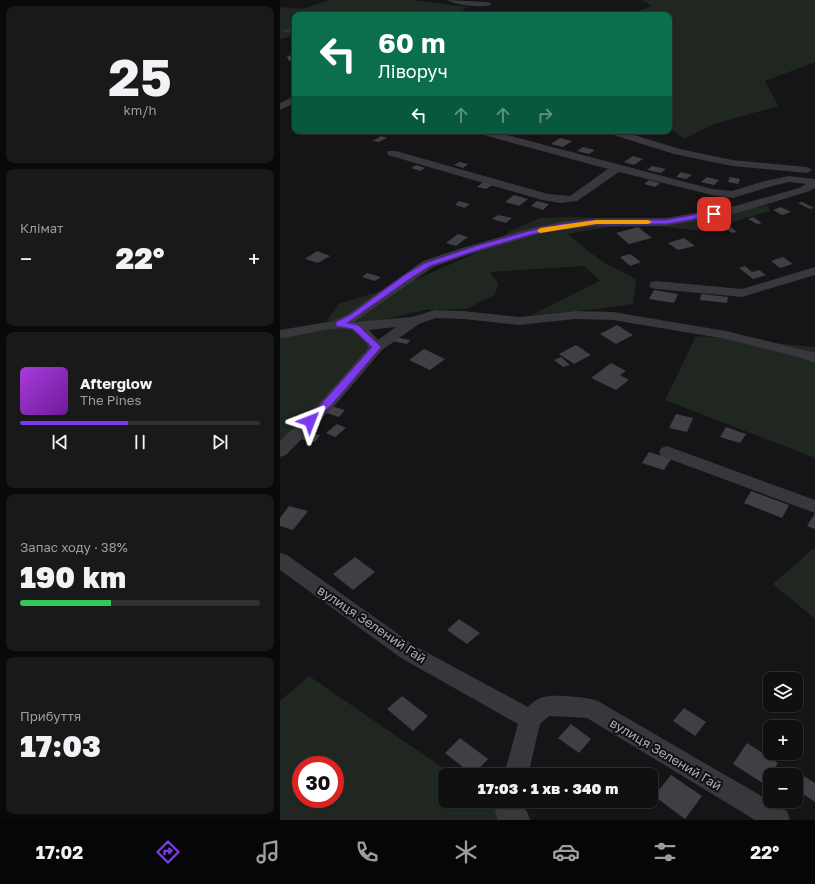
<!DOCTYPE html>
<html lang="uk">
<head>
<meta charset="utf-8">
<style>
  body { margin:0; font-family:"Golos Text",sans-serif; background:#19191a; color:#f1f3f6; height:100vh; display:flex; flex-direction:column; font-size:15px; white-space:nowrap }
  * { box-sizing:border-box; margin:0 }
  p { font-size:13px; color:#9c9d9f }
  .icon { flex:none; width:22px; height:22px; fill:none; stroke:currentColor; stroke-width:2; stroke-linecap:round; stroke-linejoin:round }
  .map { position:relative; flex:1; overflow:hidden }
  .panel { display:flex; flex-direction:column; gap:6px; padding:6px; background:#090909; width:280px }
  .panel>* { flex:none }
  .banner { position:absolute; left:12px; top:12px; width:380px; height:122px; border-radius:8px; box-shadow:0 1px 3px #0004,0 0 0 1px #303031; background:#0b6e4f; color:#fff; overflow:hidden }
  .buttons { position:absolute; left:483px; top:672px; display:grid; gap:8px }
  .buttons a { display:grid; place-items:center; width:40px; height:40px; border-radius:8px; background:#101011; box-shadow:0 1px 3px #0004,0 0 0 1px #303031; font-size:20px }
  .speed { position:absolute; left:12px; top:756px; display:flex; gap:8px; font-size:20px; font-weight:700; text-align:center }
  .speed>* { display:grid; place-content:center; width:52px; height:52px; border-radius:50%; background:#101011; box-shadow:0 1px 3px #0004,0 0 0 1px #303031; line-height:1 }
  .speed .limit { border:6px solid #d22; background:#fff; color:#111 }
  .pin { position:absolute; display:grid; place-items:center; width:34px; height:34px; color:#fff; margin:-17px; border-radius:8px; box-shadow:0 2px 6px #0006 }
  .me { position:absolute; width:44px; margin:-22px; rotate:45deg; stroke-linejoin:round; filter:drop-shadow(0 0 3px #0008) }
  .turn { display:flex; align-items:center; gap:14px; height:84px; padding:0 20px; font-size:18px }
  .turn .icon { width:52px; height:52px; stroke-width:2.5 }
  .turn b { display:block; font-size:28px; line-height:34px }
  .lanes { display:flex; align-items:center; height:38px; padding:0 20px; background:#0003; justify-content:center; gap:20px; direction:ltr }
  .lanes .off { opacity:.35 }
  .big { font-size:30px; font-weight:800; line-height:1.1 }
  .panel .card { flex:1; display:flex; flex-direction:column; justify-content:center; gap:6px; min-width:0; padding:0 14px; border-radius:8px; background:#19191a }
  .panel .dial { align-items:center; gap:0 }
  .dial b { font-size:52px; line-height:1 }
  .song { display:flex; align-items:center; gap:12px }
  .cover { width:48px; height:48px; border-radius:6px; background:linear-gradient(135deg,hsl(280 70% 55%),hsl(280 70% 35%)) }
  .played { height:4px; border-radius:2px; background:linear-gradient(90deg,#7c3aed 45%,#303031 45%) }
  .keys { display:flex; justify-content:space-around; direction:ltr }
  .heat { display:flex; justify-content:space-between; align-items:center; font-size:22px; direction:ltr }
  .charge { height:6px; border-radius:3px; background:linear-gradient(90deg,#34c759 38%,#303031 0) }
  .trip { position:absolute; left:158px; top:768px; width:220px; height:40px; border-radius:8px; background:#101011; box-shadow:0 1px 3px #0004,0 0 0 1px #303031; font-weight:800; line-height:40px; text-align:center }
  .tab-bar { display:flex; height:64px; justify-content:space-around; align-items:center; background:#060607; color:#9c9d9f }
  .tab-bar .icon { width:28px; height:28px }
  .tab-bar .selected { color:#7c3aed }
  .tab-bar b { font-size:18px; color:#f1f3f6 }
  main { display:flex; flex:1; min-height:0 }
  .map>svg:first-child { display:block }
  .green { fill:#202721; fill-rule:evenodd }
  .lines { fill:none; stroke-linecap:round; stroke-linejoin:round }
  .stream { stroke:#2c323a; stroke-width:2.5 }
  .building { fill:#404044 }
  .street { fill:#37373c; fill-rule:evenodd }
  .route { fill:#7c3aed; stroke:#51269a }
  .slow { fill:#f59e0b }
  .labels { text-anchor:middle; dominant-baseline:central; stroke-width:4; stroke-linejoin:round; paint-order:stroke }
  .near-street-label { font-size:13px; fill:#a8abb6; stroke:#101012 }
</style>
</head>
<body>
<main>
<section class="panel">
<div class="card dial"><b>25</b><p>km/h</p></div>
<div class="card"><p>Клімат</p>
<div class="heat"><a>−</a><b class="big">22°</b><a>+</a></div>
</div>
<div class="card">
<div class="song"><i class="cover"></i><div><b>Afterglow</b><p>The Pines</p></div></div>
<div class="played"></div>
<div class="keys"><svg class="icon" aria-label="previous" viewBox="0 0 24 24"><path d="M18 5L8 12l10 7zM5 5v14"/></svg><svg class="icon" aria-label="pause" viewBox="0 0 24 24"><path d="M8 5v14M16 5v14"/></svg><svg class="icon" aria-label="next" viewBox="0 0 24 24"><path d="M6 5l10 7-10 7zM19 5v14"/></svg></div>
</div>
<div class="card"><p>Запас ходу · 38%</p><b class="big">190 km</b><div class="charge"></div></div>
<div class="card"><p>Прибуття</p><b class="big">17:03</b></div>
</section>
<div class="map">
<svg width="535" height="820" viewBox="0 0 535 820">
  <rect width="100%" height="100%" fill="#151517"/>
  <g class="green">
    <path d="M49,0H132L188,7L174,15H15V35L0,39V7L23,9Z"/>
    <path d="M362,0H535V62L485,81L498,106L434,124L404,139L389,127V15H348L372,6Z"/>
    <path d="M488,205L490,211L422,231L378,226L329,227L287,234L324,263L356,279L353,304L317,309L251,315L320,281L304,266L210,272L218,284L215,295L186,309L145,310L97,321H47L58,304L128,283L207,248L230,231L260,218L291,217L407,221Z"/>
    <path d="M47,327H75L97,347L0,451V334Z"/>
    <path d="M416,336L535,347V458L385,400Z"/>
    <path d="M535,547V619L493,584Z"/>
    <path d="M29,676L173,775H165V801H211L238,820H0V701ZM21,765H55V799H21Z"/>
  </g>
  <g class="lines">
    <path class="stream" d="M4,31L15,30"/>
  </g>
  <g class="building">
    <path d="M15,55V60L9,61L7,56Z"/>
    <path d="M101,136L107,138L99,142L93,141Z"/>
    <path d="M280,138L292,141L283,147L271,144Z"/>
    <path d="M303,147L315,150L309,154L297,151Z"/>
    <path d="M353,156L363,159L354,165L344,162Z"/>
    <path d="M179,162L188,164L183,168L174,165Z"/>
    <path d="M136,165L145,168L140,171L131,168Z"/>
    <path d="M372,166L386,169L381,173L367,170Z"/>
    <path d="M401,172L412,175L406,179L396,177Z"/>
    <path d="M427,177L439,180L434,185L421,182Z"/>
    <path d="M450,177L460,179L458,184L448,182Z"/>
    <path d="M369,180L380,183L375,187L364,184Z"/>
    <path d="M205,181L214,184L206,189L197,187Z"/>
    <path d="M234,195L248,199L239,206L225,202Z"/>
    <path d="M440,198L448,201L441,205L433,202Z"/>
    <path d="M179,201L190,204L185,208L175,205Z"/>
    <path d="M257,201L269,204L263,210L251,206Z"/>
    <path d="M522,202L534,208L530,209L518,203Z"/>
    <path d="M501,207L511,212L502,215L493,210Z"/>
    <path d="M218,215L232,218L226,223L212,219Z"/>
    <path d="M473,217L482,223L477,224L468,219Z"/>
    <path d="M447,224L457,232L452,233L442,226Z"/>
    <path d="M358,227L372,238L349,244L336,233Z"/>
    <path d="M178,234L188,237L176,246L166,243Z"/>
    <path d="M404,238L415,246L398,250L388,243Z"/>
    <path d="M37,251L50,256L38,263L25,259Z"/>
    <path d="M350,254L361,262L350,266L340,257Z"/>
    <path d="M503,257L513,264L500,268L491,261Z"/>
    <path d="M465,266L472,272L479,270L486,275L473,279L459,268Z"/>
    <path d="M87,273L101,277L95,281L82,277Z"/>
    <path d="M374,290L398,294L394,303L369,299Z"/>
    <path d="M421,294L448,297L447,303L420,300Z"/>
    <path d="M337,325L353,335L336,344L320,334Z"/>
    <path d="M115,337L130,340L127,344L112,341Z"/>
    <path d="M296,345L311,355L294,364L279,354Z"/>
    <path d="M144,349L165,359L150,370L129,360Z"/>
    <path d="M281,357L290,365L283,367L274,360Z"/>
    <path d="M331,363L346,371L340,375L349,380L336,390L311,378Z"/>
    <path d="M51,406L65,410L59,417L44,412Z"/>
    <path d="M396,414L413,418L407,432L389,428Z"/>
    <path d="M57,424L66,428L55,437L46,433Z"/>
    <path d="M446,427L466,434L460,443L440,437Z"/>
    <path d="M26,432L40,435L35,442L21,439Z"/>
    <path d="M369,452L391,459L384,470L362,463Z"/>
    <path d="M471,491L509,505L502,518L464,503Z"/>
    <path d="M9,506L28,511L13,530L0,526V518Z"/>
    <path d="M535,513V529L527,526Z"/>
    <path d="M75,557L95,572L73,590L53,574Z"/>
    <path d="M179,619L200,633L187,644L167,630Z"/>
    <path d="M122,696L148,716L133,731L107,709Z"/>
    <path d="M404,708L426,722L415,736L393,721Z"/>
    <path d="M291,724L311,739L299,753L278,738Z"/>
    <path d="M180,738L208,759L193,775L165,753Z"/>
    <path d="M467,743L498,763L484,784L453,764Z"/>
    <path d="M391,775L422,796L405,819L374,796Z"/>
    <path d="M522,775L535,783V802L516,789V784Z"/>
  </g>
  <g class="lines">
    <g class="street">
      <path d="M167,0L208,2L212,4C205,9 174,5 167,0Z"/>
      <path d="M15,96V103L0,110V103Z"/>
      <path d="M195,131H212L432,189L452,191L485,181L509,176L535,179V188L527,192L457,213L386,226H316L281,230L254,235L190,254L153,267L74,322L132,317L155,310L183,311L239,317L295,311L333,312L446,331L532,352L535,353V363L522,358L446,339L333,320L295,319L239,325L183,319L156,318L139,324L102,350L57,403L6,455L0,457V441L45,397L89,347C84,341 78,333 71,330C57,324 17,337 0,338V330L54,321L68,314L143,261L182,248L248,229L281,222L316,218H386L455,206L519,188L526,184L509,182L492,186L453,198L432,195L339,172L297,201L280,203L262,200L108,155L107,153L108,151H116L268,194L290,196L328,169L196,133ZM116,327L98,340L89,330Z"/>
      <path d="M326,131H341L400,149L452,160L527,167L532,170L527,173L452,166L394,154L327,133Z"/>
      <path d="M535,267V275L462,297L376,289L371,288L369,285L371,282L376,281L462,289Z"/>
      <path d="M387,446L535,500V513L381,456L379,452L381,448Z"/>
      <path d="M0,553L7,555L135,646L248,707C253,702 258,698 264,697C275,694 308,697 318,701L507,811L510,820H475L307,718L269,716L260,724L248,775H224L238,724L121,658L0,570Z"/>
      <path d="M218,801H242L241,807L247,811L250,820H218L215,812Z"/>
    </g>
  </g>
  <path class="route" d="M434,211L438,214L437,215L386,224H316L281,228L253,234L201,249L150,266L131,278L67,323L78,325L101,347L54,402L34,423L30,424L26,421L92,347L73,329L56,326V322L70,315L126,274L145,263L196,246L249,231L281,224L316,220H386Z"/>
  <path class="slow" d="M316,220H368L372,222L368,224H316L260,233L257,231L260,228Z"/>
  <g class="labels">
    <g class="near-street-label">
      <text transform="translate(92 624) rotate(34)">вулиця Зелений Гай</text>
      <text transform="translate(386 754) rotate(31)">вулиця Зелений Гай</text>
    </g>
  </g>
</svg>
<div class="buttons">
<a><svg class="icon" aria-label="layers" viewBox="0 0 24 24"><path d="M12 4l9 5-9 5-9-5zM3 14l9 5 9-5"/></svg></a>
<a>+</a>
<a>−</a>
</div>
<div class="speed"><div class="limit">30</div></div>
<div class="pin" style="left:434px;top:214px;background:#d93025"><svg class="icon" aria-label="arrive" viewBox="0 0 24 24"><path d="M6 21V4h12l-3 4 3 4H6"/></svg></div>
<svg class="me" style="left:30px;top:421px" viewBox="-20 -20 40 40"><path d="M0-17L14 15 0 8-14 15z" fill="#7c3aed" stroke="#fff" stroke-width="4"/></svg>
<div class="trip">17:03 · 1 хв · 340 m</div>
<div class="banner">
<div class="turn"><svg class="icon" aria-label="left" viewBox="0 0 24 24"><path d="M17 20v-9H6M10 6l-5 5 5 5"/></svg><div><b>60 m</b>Ліворуч</div></div>
<div class="lanes"><svg class="icon" aria-label="left" viewBox="0 0 24 24"><path d="M17 20v-9H6M10 6l-5 5 5 5"/></svg><svg class="icon off" aria-label="ahead" viewBox="0 0 24 24"><path d="M12 20V5M6 11l6-6 6 6"/></svg><svg class="icon off" aria-label="ahead" viewBox="0 0 24 24"><path d="M12 20V5M6 11l6-6 6 6"/></svg><svg class="icon off" aria-label="right" viewBox="0 0 24 24"><path d="M7 20v-9h11M14 6l5 5-5 5"/></svg></div>
</div>
</div>
</main>
<nav class="tab-bar">
<b>17:02</b>
<svg class="icon selected" aria-label="directions" viewBox="0 0 24 24"><path d="M12 3l9 9-9 9-9-9zM9 14v-3h6M13 9l2 2-2 2"/></svg>
<svg class="icon" aria-label="music" viewBox="0 0 24 24"><path d="M9 18V5l10-2v13"/><circle cx="6" cy="18" r="3"/><circle cx="16" cy="16" r="3"/></svg>
<svg class="icon" aria-label="phone" viewBox="0 0 24 24"><path d="M5 4h4l2 5-3 2q2 4 5 5l2-3 5 2v4C11 20 4 13 5 4z"/></svg>
<svg class="icon" aria-label="climate" viewBox="0 0 24 24"><path d="M12 3v18M4 7l16 10M4 17L20 7"/></svg>
<svg class="icon" aria-label="car" viewBox="0 0 24 24"><path d="M5 17H2v-5l4-1 3-4h7l3 4 3 1v5h-3M9 17h6M6 11h13"/><circle cx="7" cy="17" r="2"/><circle cx="17" cy="17" r="2"/></svg>
<svg class="icon" aria-label="filters" viewBox="0 0 24 24"><path d="M4 7h16M4 17h16"/><circle cx="9" cy="7" r="2"/><circle cx="15" cy="17" r="2"/></svg>
<b>22°</b>
</nav>
</body>
</html>
